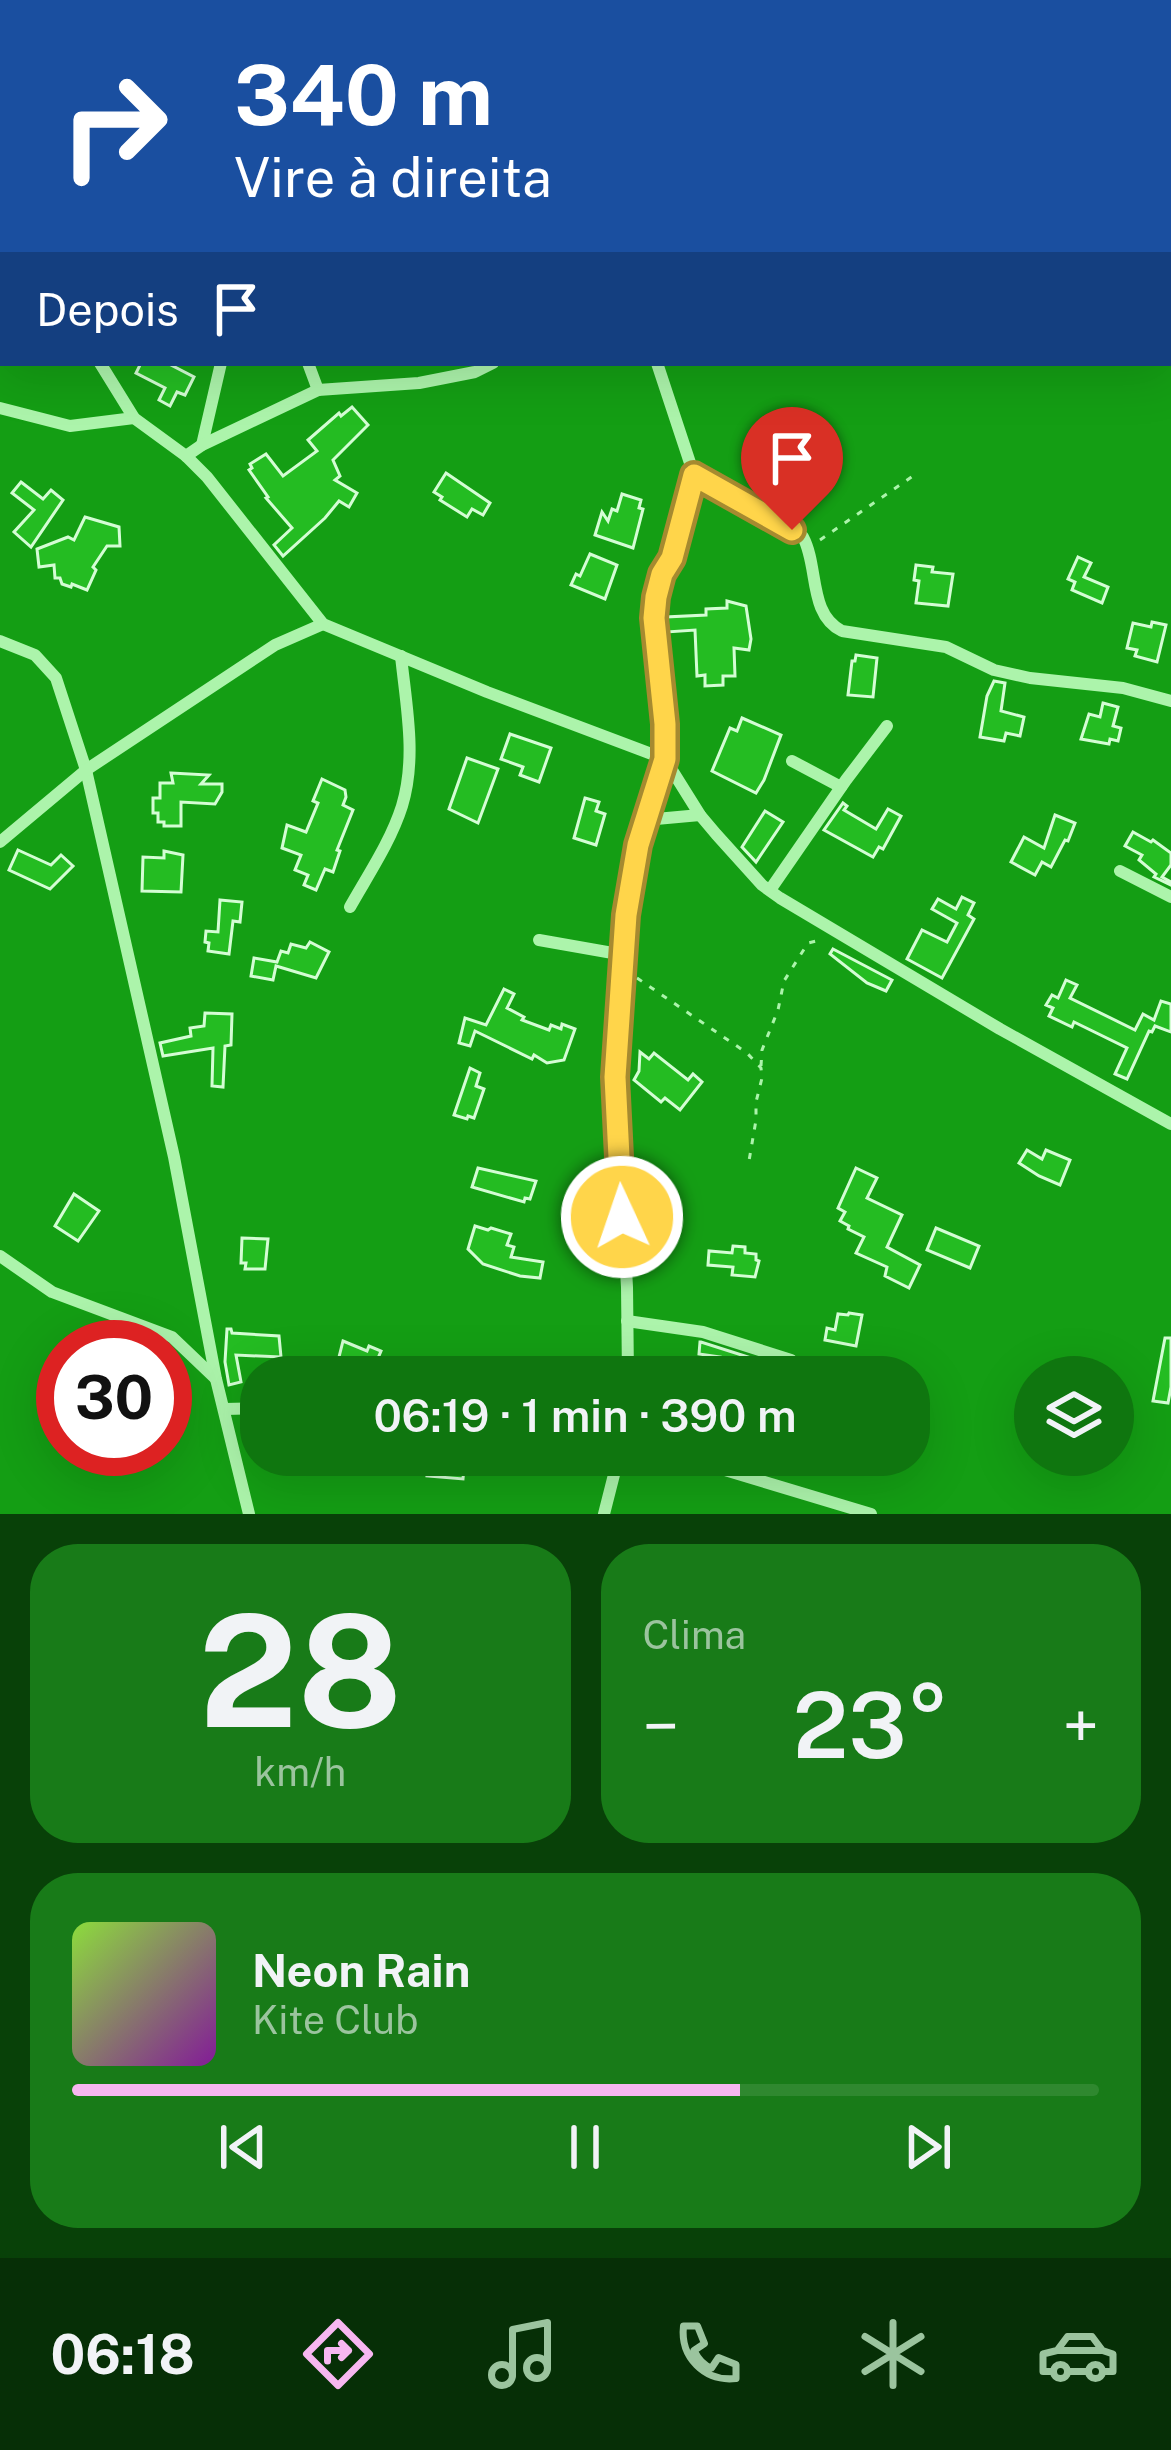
<!DOCTYPE html>
<html lang="pt">
<head>
<meta charset="utf-8">
<style>
  body { margin:0; font-family:"Public Sans",sans-serif; background:#187b18; color:#f1f3f6; height:100vh; display:flex; flex-direction:column; font-size:45px; white-space:nowrap }
  * { box-sizing:border-box; margin:0 }
  p { font-size:39px; color:#9bc49e }
  .icon { flex:none; width:66px; height:66px; fill:none; stroke:currentColor; stroke-width:2; stroke-linecap:round; stroke-linejoin:round }
  .map { position:relative; height:1514px; overflow:hidden }
  .details { display:flex; flex-direction:column; gap:30px; padding:30px; background:#084108; flex:1 }
  .details>* { flex:none }
  .top-card { position:absolute; left:0px; top:0px; width:1173px; height:366px; box-shadow:0 12px 48px #0002; background:#1a4fa0; color:#fff; overflow:hidden }
  .controls { position:absolute; left:1014px; top:1356px; display:grid; gap:24px }
  .controls a { display:grid; place-items:center; width:120px; height:120px; border-radius:50%; background:#0f760f; box-shadow:0 12px 48px #0002; font-size:60px }
  .speed { position:absolute; left:36px; top:1320px; display:flex; gap:24px; font-size:60px; font-weight:700; text-align:center }
  .speed>* { display:grid; place-content:center; width:156px; height:156px; border-radius:50%; background:#0f760f; box-shadow:0 12px 48px #0002; line-height:1 }
  .speed .limit { border:18px solid #d22; background:#fff; color:#111 }
  .pin { position:absolute; display:grid; place-items:center; width:102px; height:102px; color:#fff; margin:-123px -51px; border-radius:50% 50% 50% 0; rotate:-45deg; box-shadow:0 0 12px #0007 }
  .pin .icon { rotate:45deg }
  .me { position:absolute; width:132px; margin:-66px; rotate:357deg; stroke-linejoin:round; filter:drop-shadow(0 0 9px #0008) }
  .turn { display:flex; align-items:center; gap:42px; height:252px; padding:0 36px; font-size:54px }
  .turn .icon { width:156px; height:156px; stroke-width:2.5 }
  .turn b { display:block; font-size:84px; line-height:102px }
  .then { display:flex; align-items:center; height:114px; padding:0 36px; background:#0003; gap:24px; font-size:45px }
  .big { font-size:90px; font-weight:600; line-height:1.1 }
  .details .widget { flex:1; display:flex; flex-direction:column; justify-content:center; gap:18px; min-width:0; padding:0 42px; border-radius:48px; background:#187b18 }
  .details .dial { align-items:center; gap:0 }
  .dial b { font-size:156px; line-height:1 }
  .song { display:flex; align-items:center; gap:36px }
  .cover { width:144px; height:144px; border-radius:18px; background:linear-gradient(135deg,hsl(90 70% 55%),hsl(290 70% 35%)) }
  .played { height:12px; border-radius:6px; background:linear-gradient(90deg,#f7b7f1 65%,#2f882f 65%) }
  .keys { display:flex; justify-content:space-around; direction:ltr }
  .heat { display:flex; justify-content:space-between; align-items:center; font-size:66px; direction:ltr }
  .details .tiles { flex:1; display:grid; gap:30px; grid-template-columns:1fr 1fr }
  .widget:last-child { grid-column:span 2 }
  .trip { position:absolute; left:240px; top:1356px; width:690px; height:120px; border-radius:48px; background:#0f760f; box-shadow:0 12px 48px #0002; font-weight:600; line-height:120px; text-align:center }
  .tabs { display:flex; height:192px; justify-content:space-around; align-items:center; background:#062f06; color:#9bc49e }
  .tabs .icon { width:84px; height:84px }
  .tabs .selected { color:#f7b7f1 }
  .tabs b { font-size:54px; color:#f1f3f6 }
  .map>svg:first-child { display:block }
  .building { fill:#24bc22; stroke:#d4fdd4; stroke-width:3 }
  .lines { fill:none; stroke-linecap:round; stroke-linejoin:round }
  .path { stroke:#acf4ab; stroke-width:3; stroke-dasharray:6 9; stroke-linecap:butt }
  .minor { stroke:#acf4ab; stroke-width:12 }
  .route-casing { stroke:#a68a30; stroke-width:30 }
  .route { stroke:#ffd54a; stroke-width:21 }
</style>
</head>
<body>
<div class="map">
<svg width="1171" height="1514" viewBox="0 0 1171 1514">
  <rect width="100%" height="100%" fill="#149e14"/>
  <g class="building">
    <path d="M141,363H167L194,377L185,395L177,392L170,406L159,400L165,388L136,373Z"/>
    <path d="M352,407L368,425L333,460L340,476L335,480L357,493L349,507L339,501L325,518L283,556L274,545L292,528L266,498L268,497L249,470L252,468L250,464L266,454L283,476L317,451L308,440L339,413L341,416Z"/>
    <path d="M446,473L490,503L483,515L472,509L467,517L440,500L442,497L434,492Z"/>
    <path d="M21,482L43,499L51,490L63,500L31,547L14,532L34,510L12,493Z"/>
    <path d="M622,494L641,500L639,508L643,509L633,548L595,535L602,512L608,521L612,509L617,511Z"/>
    <path d="M85,517L119,527L120,546H107L93,567L96,570L87,590L72,584L71,587L62,584L60,578H55L54,565L39,567L37,549L68,537L74,540Z"/>
    <path d="M590,554L617,565L605,599L571,585L576,574L580,576Z"/>
    <path d="M1078,557L1091,563L1084,577L1108,587L1102,603L1072,590L1075,582L1068,579Z"/>
    <path d="M916,565L933,567L932,572L953,574L948,606L916,603L919,581L914,580Z"/>
    <path d="M727,601L746,606L751,639L749,650L734,648L735,676H723V685L705,686V675L697,676L695,630L667,632L666,617L706,615V609L727,608Z"/>
    <path d="M1152,622L1166,625L1157,662L1135,656L1137,650L1127,648L1133,623L1151,627Z"/>
    <path d="M856,655L877,658L873,697L848,695L852,661H855Z"/>
    <path d="M994,681L1005,683L1001,711L1024,717L1020,736L1006,733L1004,741L980,737L987,696Z"/>
    <path d="M1103,703L1118,707L1113,726L1121,728L1118,741L1110,739L1109,744L1081,739L1089,714L1100,717Z"/>
    <path d="M742,718L781,735L764,780L756,793L712,771L730,728L737,731Z"/>
    <path d="M510,734L551,748L539,782L520,775L523,767L501,759Z"/>
    <path d="M467,758L498,769L478,823L449,809Z"/>
    <path d="M171,773L209,775L201,784H222V792L215,804L181,802V826H164V822H158V813H153V798H160V783H173Z"/>
    <path d="M322,779L345,790L346,797L343,805L353,810L337,850L340,851L333,872L325,869L316,890L304,885L308,875L295,870L301,855L282,848L287,825L306,832L318,803L313,801Z"/>
    <path d="M585,798L599,802L596,811L605,814L596,845L574,838Z"/>
    <path d="M843,803L847,806L844,810L876,829L888,809L901,816L883,849L879,847L873,857L824,830Z"/>
    <path d="M765,811L783,822L756,862L742,847Z"/>
    <path d="M1055,815L1075,823L1068,841L1065,840L1051,867L1042,862L1035,875L1011,862L1024,837L1044,848Z"/>
    <path d="M1133,832L1151,842L1153,840L1171,853V865L1162,877L1171,882V885L1154,877L1156,874L1139,860L1142,855L1125,846Z"/>
    <path d="M18,850L51,865L61,855L73,866L50,889L9,870Z"/>
    <path d="M164,851L183,855L181,892L142,891L143,857L164,858Z"/>
    <path d="M962,897L974,903L968,915L974,919L942,978L907,959L922,930L947,942L957,923L932,909L938,899L956,909Z"/>
    <path d="M220,900L242,902L240,922L233,921L229,954L208,951L209,943L205,942L206,931L218,932Z"/>
    <path d="M310,942L329,952L316,978L276,966L273,980L251,976L254,958L277,962L281,951L288,953L291,944L306,948Z"/>
    <path d="M833,949L892,980L886,991L867,983L830,954Z"/>
    <path d="M1066,980L1077,985L1070,998L1135,1030L1143,1014L1154,1020L1161,1001L1171,1004V1032L1155,1026L1152,1032L1149,1031L1127,1079L1115,1074L1127,1048L1074,1022L1072,1027L1049,1016L1053,1008L1046,1005L1052,995L1058,998Z"/>
    <path d="M504,989L514,994L507,1008L524,1017L522,1020L549,1030L551,1025L561,1029L562,1024L575,1029L564,1060L547,1063L534,1055L532,1059L475,1031L470,1046L459,1043L465,1018L486,1025Z"/>
    <path d="M205,1013L232,1014L231,1045L225,1046L223,1087L212,1086L213,1048L163,1056L160,1043L191,1036L190,1028L204,1026Z"/>
    <path d="M640,1052L649,1059L654,1053L688,1080L693,1074L702,1082L680,1110L665,1098L661,1102L634,1080L639,1071Z"/>
    <path d="M470,1068L480,1073L476,1086L484,1089L474,1118L468,1116L467,1119L454,1115Z"/>
    <path d="M1027,1150L1042,1159L1046,1150L1070,1160L1060,1185L1039,1176L1019,1163Z"/>
    <path d="M478,1168L536,1181L530,1199L525,1198L524,1202L472,1187Z"/>
    <path d="M856,1168L877,1178L867,1198L902,1215L887,1247L920,1265L909,1288L885,1276L887,1267L856,1253L864,1237L848,1229L849,1226L840,1221L845,1212L838,1208Z"/>
    <path d="M74,1194L99,1211L78,1241L55,1226Z"/>
    <path d="M475,1226L488,1230L491,1228L511,1234L507,1245L514,1247L511,1257L543,1262L540,1278L520,1276L483,1264L468,1249Z"/>
    <path d="M936,1228L979,1246L970,1268L927,1250Z"/>
    <path d="M242,1238L268,1239L265,1269H245L246,1263H241Z"/>
    <path d="M733,1246L745,1247V1253L756,1254V1260L759,1261L755,1277L732,1275L733,1267L708,1265L709,1251L732,1253Z"/>
    <path d="M849,1313L862,1315L856,1346L825,1340L827,1328L835,1330L838,1314L848,1315Z"/>
    <path d="M227,1329H231L232,1333L279,1336L281,1357L236,1355L241,1382L229,1385L225,1362Z"/>
    <path d="M1165,1338H1171V1387L1168,1403L1153,1401Z"/>
    <path d="M343,1341L367,1351L369,1346L381,1351L371,1375L338,1361Z"/>
    <path d="M700,1342H701L779,1367L775,1377H725L716,1373L720,1357L699,1354Z"/>
    <path d="M429,1455H465L463,1479L427,1476Z"/>
  </g>
  <g class="lines">
    <g class="path">
      <path d="M820,540L913,476"/>
      <path d="M637,978L747,1053L761,1068L762,1078L756,1102V1120L749,1161"/>
      <path d="M761,1066L762,1050L778,1010L784,981L808,943L820,940"/>
    </g>
    <g class="minor">
      <path d="M192,0L199,3"/>
      <path d="M260,3L262,0"/>
      <path d="M610,3L611,0"/>
      <path d="M0,167L3,173"/>
      <path d="M0,252L3,250"/>
      <path d="M1170,305H1171"/>
      <path d="M100,363L134,418L186,456L207,477L323,624L487,692L665,759L644,829"/>
      <path d="M308,363L318,390"/>
      <path d="M657,363L694,475L672,558L662,574L656,597L654,618L665,724V759L700,815L716,834L762,885L780,898L1000,1029L1171,1124"/>
      <path d="M0,408L70,426L134,418"/>
      <path d="M202,445L221,363"/>
      <path d="M186,456L202,445L318,390L419,383L475,372L493,363"/>
      <path d="M694,475L803,537C819,567 808,614 842,631L946,647L994,670L1030,678L1123,688L1171,701"/>
      <path d="M0,641L35,655L56,678L86,770L174,1157L216,1379L249,1514"/>
      <path d="M792,761L841,787"/>
      <path d="M0,842L86,770L275,645L323,624"/>
      <path d="M1120,871L1171,897"/>
      <path d="M770,890L846,780L887,726"/>
      <path d="M350,907C368,875 391,841 402,806C417,757 406,705 401,656"/>
      <path d="M539,940L624,955"/>
      <path d="M0,1256L52,1292L172,1337L215,1378"/>
      <path d="M627,1321L703,1332L791,1360"/>
      <path d="M628,1377L627,1287L615,1077L626,915L638,845L644,829L656,819L700,815"/>
      <path d="M225,1409L261,1408"/>
      <path d="M675,1455L871,1514"/>
      <path d="M604,1514L619,1455"/>
    </g>
  </g>
  <g class="lines">
    <g class="route-casing">
      <path id="route" d="M622,1217L615,1077L626,915L638,845L665,759V724L654,618L656,597L662,574L672,558L694,475L792,530"/>
    </g>
    <use href="#route" class="route"/>
  </g>
</svg>
<div class="controls">
<a><svg class="icon" aria-label="layers" viewBox="0 0 24 24"><path d="M12 4l9 5-9 5-9-5zM3 14l9 5 9-5"/></svg></a>
</div>
<div class="speed"><div class="limit">30</div></div>
<div class="pin" style="left:792px;top:530px;background:#d93025"><svg class="icon" aria-label="arrive" viewBox="0 0 24 24"><path d="M6 21V4h12l-3 4 3 4H6"/></svg></div>
<svg class="me" style="left:622px;top:1217px" viewBox="-20 -20 40 40"><circle r="17" fill="#ffd54a" stroke="#fff" stroke-width="3"/><path d="M0-11L8 9 0 5-8 9z" fill="#fff"/></svg>
<div class="trip">06:19 · 1 min · 390 m</div>
<div class="top-card">
<div class="turn"><svg class="icon" aria-label="right" viewBox="0 0 24 24"><path d="M7 20v-9h11M14 6l5 5-5 5"/></svg><div><b>340 m</b>Vire à direita</div></div>
<div class="then">Depois<svg class="icon" aria-label="arrive" viewBox="0 0 24 24"><path d="M6 21V4h12l-3 4 3 4H6"/></svg></div>
</div>
</div>
<section class="details">
<div class="tiles">
<div class="widget dial"><b>28</b><p>km/h</p></div>
<div class="widget"><p>Clima</p>
<div class="heat"><a>−</a><b class="big">23°</b><a>+</a></div>
</div>
<div class="widget">
<div class="song"><i class="cover"></i><div><b>Neon Rain</b><p>Kite Club</p></div></div>
<div class="played"></div>
<div class="keys"><svg class="icon" aria-label="previous" viewBox="0 0 24 24"><path d="M18 5L8 12l10 7zM5 5v14"/></svg><svg class="icon" aria-label="pause" viewBox="0 0 24 24"><path d="M8 5v14M16 5v14"/></svg><svg class="icon" aria-label="next" viewBox="0 0 24 24"><path d="M6 5l10 7-10 7zM19 5v14"/></svg></div>
</div>
</div>
</section>
<nav class="tabs">
<b>06:18</b>
<svg class="icon selected" aria-label="directions" viewBox="0 0 24 24"><path d="M12 3l9 9-9 9-9-9zM9 14v-3h6M13 9l2 2-2 2"/></svg>
<svg class="icon" aria-label="music" viewBox="0 0 24 24"><path d="M9 18V5l10-2v13"/><circle cx="6" cy="18" r="3"/><circle cx="16" cy="16" r="3"/></svg>
<svg class="icon" aria-label="phone" viewBox="0 0 24 24"><path d="M5 4h4l2 5-3 2q2 4 5 5l2-3 5 2v4C11 20 4 13 5 4z"/></svg>
<svg class="icon" aria-label="climate" viewBox="0 0 24 24"><path d="M12 3v18M4 7l16 10M4 17L20 7"/></svg>
<svg class="icon" aria-label="car" viewBox="0 0 24 24"><path d="M5 17H2v-5l4-1 3-4h7l3 4 3 1v5h-3M9 17h6M6 11h13"/><circle cx="7" cy="17" r="2"/><circle cx="17" cy="17" r="2"/></svg>
</nav>
</body>
</html>
